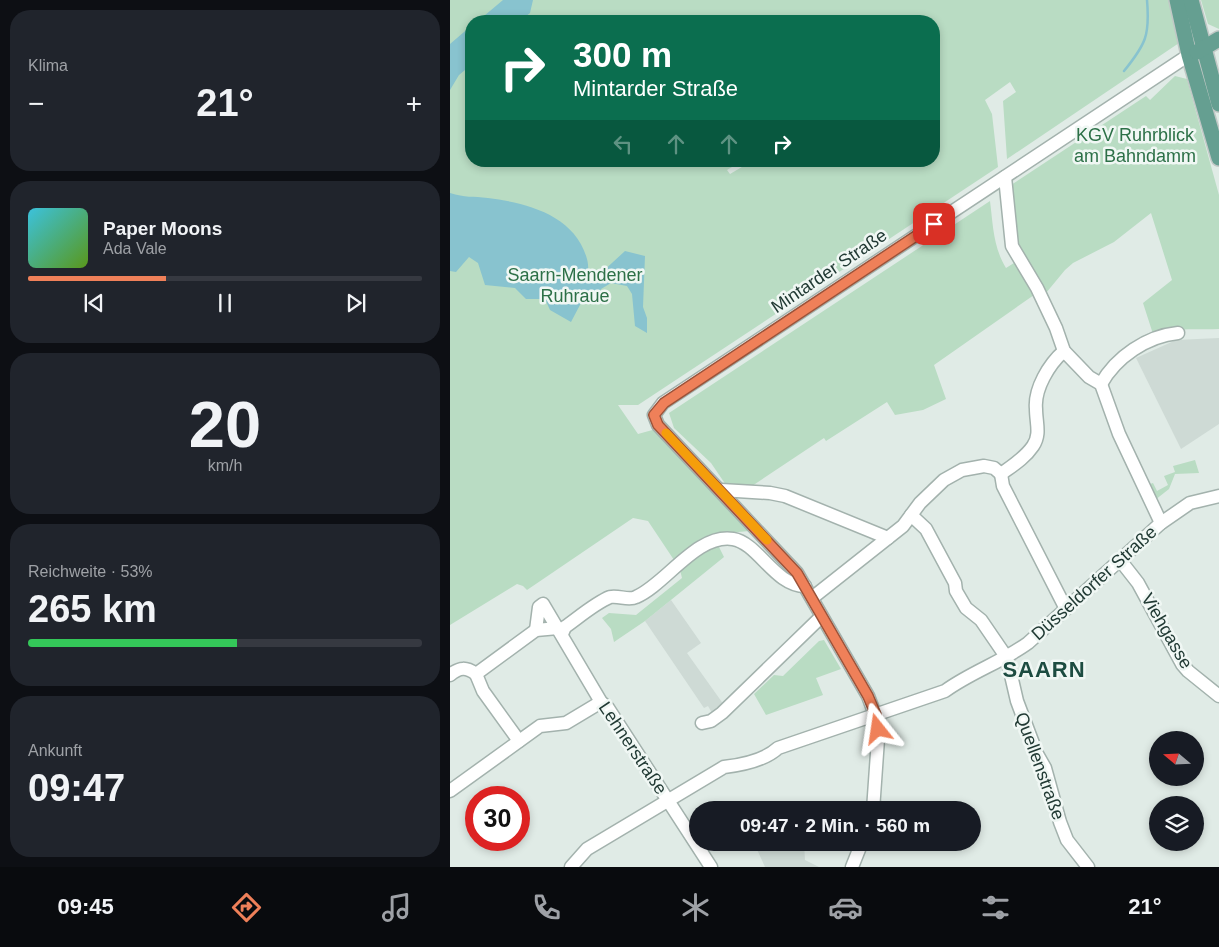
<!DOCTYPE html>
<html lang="de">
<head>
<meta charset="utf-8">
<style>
  body { margin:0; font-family:Helvetica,sans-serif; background:#20242c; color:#f1f3f6; height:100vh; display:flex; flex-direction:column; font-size:19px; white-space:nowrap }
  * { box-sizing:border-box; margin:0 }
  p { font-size:16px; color:#9ea1a6 }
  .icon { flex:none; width:28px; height:28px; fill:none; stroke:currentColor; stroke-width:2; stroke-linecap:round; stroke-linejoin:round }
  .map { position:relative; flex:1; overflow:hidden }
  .drawer { display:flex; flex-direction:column; gap:10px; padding:10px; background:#0d0f14; width:450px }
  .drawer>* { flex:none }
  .banner { position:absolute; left:15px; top:15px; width:475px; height:152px; border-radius:20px; box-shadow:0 2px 8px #0003; background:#0b6e4f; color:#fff; overflow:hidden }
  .needle { width:32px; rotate:289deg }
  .controls { position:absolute; left:699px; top:731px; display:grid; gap:10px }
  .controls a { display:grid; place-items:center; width:55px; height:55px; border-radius:50%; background:#171b24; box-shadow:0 2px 8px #0003; font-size:25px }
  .speed { position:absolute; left:15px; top:786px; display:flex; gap:10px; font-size:25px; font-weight:700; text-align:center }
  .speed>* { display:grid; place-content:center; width:65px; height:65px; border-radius:50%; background:#171b24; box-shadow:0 2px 8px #0003; line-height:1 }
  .speed .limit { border:8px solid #d22; background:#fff; color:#111 }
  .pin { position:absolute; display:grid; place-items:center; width:42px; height:42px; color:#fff; margin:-21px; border-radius:10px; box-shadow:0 2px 8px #0006 }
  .me { position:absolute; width:55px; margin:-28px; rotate:345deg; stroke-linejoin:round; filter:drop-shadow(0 0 4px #0008) }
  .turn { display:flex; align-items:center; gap:18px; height:105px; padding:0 25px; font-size:22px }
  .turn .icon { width:65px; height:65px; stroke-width:2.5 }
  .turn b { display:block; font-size:35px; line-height:42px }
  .lanes { display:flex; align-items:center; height:48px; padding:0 25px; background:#0003; justify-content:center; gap:25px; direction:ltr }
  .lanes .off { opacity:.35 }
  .big { font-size:38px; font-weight:700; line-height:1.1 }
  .drawer .widget { flex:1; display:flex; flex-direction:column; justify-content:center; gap:8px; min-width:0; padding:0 18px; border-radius:20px; background:#20242c }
  .drawer .dial { align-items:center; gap:0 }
  .dial b { font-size:65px; line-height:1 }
  .song { display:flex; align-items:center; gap:15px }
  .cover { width:60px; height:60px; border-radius:8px; background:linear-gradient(135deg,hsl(190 70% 55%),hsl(90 70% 35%)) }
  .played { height:5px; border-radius:2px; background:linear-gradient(90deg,#ef8059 35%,#363941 35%) }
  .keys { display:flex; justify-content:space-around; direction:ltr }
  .heat { display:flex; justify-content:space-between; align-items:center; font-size:28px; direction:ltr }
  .charge { height:8px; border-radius:4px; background:linear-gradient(90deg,#34c759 53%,#363941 0) }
  .trip { position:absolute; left:239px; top:801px; width:292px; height:50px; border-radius:25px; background:#171b24; box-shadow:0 2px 8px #0003; font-weight:700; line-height:50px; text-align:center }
  .tab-bar { display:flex; height:80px; justify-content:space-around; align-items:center; background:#090b0e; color:#9ea1a6 }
  .tab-bar .icon { width:35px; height:35px }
  .tab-bar .current { color:#ef8059 }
  .tab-bar b { font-size:22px; color:#f1f3f6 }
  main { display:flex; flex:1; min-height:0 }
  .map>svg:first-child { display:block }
  .built { fill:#cedad5 }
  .green { fill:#b9dcc3; fill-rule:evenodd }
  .water { fill:#88c3cf }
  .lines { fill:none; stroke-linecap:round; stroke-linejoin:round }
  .stream { stroke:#88c3cf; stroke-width:2.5 }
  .minor-casing { stroke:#a3b2ad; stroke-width:15 }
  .major-casing { stroke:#c1c8c6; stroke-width:18 }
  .minor { stroke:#fff; stroke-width:12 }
  .major { stroke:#659f91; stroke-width:15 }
  .route-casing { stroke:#9b533a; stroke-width:12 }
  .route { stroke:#ef8059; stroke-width:9 }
  .slow { stroke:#f59e0b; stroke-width:9 }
  .labels { text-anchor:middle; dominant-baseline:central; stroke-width:5; stroke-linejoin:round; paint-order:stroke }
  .park-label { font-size:18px; fill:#2c7047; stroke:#f0f7f4 }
  .street-label { font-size:18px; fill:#213a34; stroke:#f0f7f4 }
  .district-label { font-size:22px; font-weight:bold; letter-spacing:1px; fill:#1d4c41; stroke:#f0f7f4 }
</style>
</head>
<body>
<main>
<section class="drawer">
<div class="widget"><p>Klima</p>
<div class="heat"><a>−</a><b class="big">21°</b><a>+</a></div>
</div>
<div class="widget">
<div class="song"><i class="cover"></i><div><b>Paper Moons</b><p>Ada Vale</p></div></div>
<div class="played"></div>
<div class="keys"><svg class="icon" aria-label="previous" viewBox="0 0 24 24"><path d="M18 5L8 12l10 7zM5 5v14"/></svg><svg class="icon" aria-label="pause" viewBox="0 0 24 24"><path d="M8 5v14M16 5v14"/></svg><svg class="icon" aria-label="next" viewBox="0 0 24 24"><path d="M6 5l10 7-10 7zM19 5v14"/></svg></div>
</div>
<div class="widget dial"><b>20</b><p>km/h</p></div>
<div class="widget"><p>Reichweite · 53%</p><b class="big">265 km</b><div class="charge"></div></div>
<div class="widget"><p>Ankunft</p><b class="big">09:47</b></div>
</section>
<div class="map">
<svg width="769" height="867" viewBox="0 0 769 867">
  <rect width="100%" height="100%" fill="#e0ebe6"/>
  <g class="built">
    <path d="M769,338V424L731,449L686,358L726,340Z"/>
    <path d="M221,600L251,643L237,653L274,705L262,713L258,706L254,708L195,621Z"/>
    <path d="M304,843H354L355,860L369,867H315Z"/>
  </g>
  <g class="green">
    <path d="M0,0H720L729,43L557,159L553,101L566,92L560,82L535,100L542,114L548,167L188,405H168L188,434L206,429L302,531C272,532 247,539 224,560L198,521L183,518L77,590L73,586L67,584L0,625ZM21,21H484V161H302L280,174L277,170L292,161H21Z"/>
    <path d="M751,0H769V29L758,24Z"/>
    <path d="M725,76L737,79L769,195V329C748,330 724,327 703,334L693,303L722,280L701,213L664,242L623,263L615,270L596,293L567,242L561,185L696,96L700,100Z"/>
    <path d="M540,201C543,224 543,247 556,268L564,263L576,277L584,295L484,365L496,399L473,410L445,415L437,402L376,441L374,438L299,488L276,485L261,463L224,428L219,413Z"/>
    <path d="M745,460L749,473L725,474L719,489L705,500L697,485L703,483L707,491L718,485L714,476L725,472L723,466Z"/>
    <path d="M269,547L274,557L195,621L164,642L161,629L152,618L159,613L186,615L232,578L230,570L256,548Z"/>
    <path d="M374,640L391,669L366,678L373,695L316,715L304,694L324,675L333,676L369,641Z"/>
  </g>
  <g class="water">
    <path d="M53,0H83L80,13L70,21H28Z"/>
    <path d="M21,26V65L9,75L0,90V44Z"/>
    <path d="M0,193C15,198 23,196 38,198C77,203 125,215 137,259C139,266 138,275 138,282L150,274L175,251L195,256L193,307L197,318V333L185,326L182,294L177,286L161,283L151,289L146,299L131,303L121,322L100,310L95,299H76L65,288L35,285L28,263L19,257L6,272L0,271Z"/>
  </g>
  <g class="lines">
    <path class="stream" d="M674,71C696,44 700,35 697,0"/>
    <g class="minor-casing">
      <g id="minor">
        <path d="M555,177L562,246L587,288L606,328L614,351L639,377L651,384L669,434L711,523"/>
        <path d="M651,384C666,357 697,336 728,333"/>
        <path d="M551,474L553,486L616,609"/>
        <path d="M551,474C562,466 575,458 583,446C591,434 586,423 586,409C584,389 599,364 614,351"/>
        <path d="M271,490L320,493L335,496L438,538"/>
        <path d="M461,515L476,529L505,583L506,591L516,608L531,620L557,658L567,701L587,754L595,768L610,822L617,840L638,867"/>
        <path d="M670,560L688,583L732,664L738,671L769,696"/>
        <path d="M362,598L453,526L470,503L494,480L512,470L534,466L544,468L551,474"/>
        <path d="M86,630L89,607L93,604L151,702L158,708L261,867"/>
        <path d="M112,634L115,627C128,618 145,603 160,597C169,595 178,601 186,597C216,584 247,533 283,539C308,543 325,586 355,586"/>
        <path d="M26,674L33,691L69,741"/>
        <path d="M0,675C10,667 16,667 26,674L86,630L108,628"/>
        <path d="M252,723L261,721L272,713L371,617"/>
        <path d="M0,791L90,726L116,723L151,702"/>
        <path d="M424,807L440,810"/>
        <path d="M423,810L429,725L418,696L347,573L208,425L204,415L213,403L739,55"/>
        <path d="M507,810H508"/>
        <path d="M121,867L137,849L274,767C291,765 315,760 328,748L495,691C521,672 552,662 578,643L711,523L740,503L769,496"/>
        <path d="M402,867L412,842"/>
      </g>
    </g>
    <g class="major-casing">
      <g id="major">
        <path d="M727,0L739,55L769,158"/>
        <path d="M741,0L769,104"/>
        <path d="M747,52L769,39"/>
      </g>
    </g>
    <use href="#minor" class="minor"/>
    <use href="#major" class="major"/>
  </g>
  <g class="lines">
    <g class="route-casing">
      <path id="route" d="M428,729L426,715L418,696L347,573L208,425L204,415L214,403L484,224"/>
    </g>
    <use href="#route" class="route"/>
    <path class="slow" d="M216,433L317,540"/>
  </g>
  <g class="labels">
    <g class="park-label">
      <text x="685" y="135">KGV Ruhrblick<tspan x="685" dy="21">am Bahndamm</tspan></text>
      <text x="125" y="275">Saarn-Mendener<tspan x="125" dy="21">Ruhraue</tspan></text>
    </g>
    <g class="street-label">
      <text transform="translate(379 271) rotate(-34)">Mintarder Straße</text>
      <text transform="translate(644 583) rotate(-42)">Düsseldorfer Straße</text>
      <text transform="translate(717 631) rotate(60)">Viehgasse</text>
      <text transform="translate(183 748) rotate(56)">Lehnerstraße</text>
      <text transform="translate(590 766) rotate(70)">Quellenstraße</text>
    </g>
    <g class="district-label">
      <text x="594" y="669">SAARN</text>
    </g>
  </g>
</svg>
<div class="controls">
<a><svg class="needle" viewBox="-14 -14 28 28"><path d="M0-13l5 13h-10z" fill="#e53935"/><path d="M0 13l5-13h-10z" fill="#9ea1a6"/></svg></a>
<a><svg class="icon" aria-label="layers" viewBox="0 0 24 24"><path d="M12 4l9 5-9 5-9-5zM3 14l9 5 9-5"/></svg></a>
</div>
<div class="speed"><div class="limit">30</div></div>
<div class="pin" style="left:484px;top:224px;background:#d93025"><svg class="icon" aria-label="arrive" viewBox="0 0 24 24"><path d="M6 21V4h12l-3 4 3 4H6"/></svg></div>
<svg class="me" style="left:428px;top:729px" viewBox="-20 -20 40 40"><path d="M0-17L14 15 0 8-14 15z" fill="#ef8059" stroke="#fff" stroke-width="4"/></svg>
<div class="trip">09:47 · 2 Min. · 560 m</div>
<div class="banner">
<div class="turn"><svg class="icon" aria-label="right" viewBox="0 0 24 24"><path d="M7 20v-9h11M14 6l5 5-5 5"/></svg><div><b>300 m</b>Mintarder Straße</div></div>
<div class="lanes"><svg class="icon off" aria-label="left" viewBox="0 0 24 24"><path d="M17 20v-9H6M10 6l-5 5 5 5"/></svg><svg class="icon off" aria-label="ahead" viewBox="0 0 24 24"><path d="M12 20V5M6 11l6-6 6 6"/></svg><svg class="icon off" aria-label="ahead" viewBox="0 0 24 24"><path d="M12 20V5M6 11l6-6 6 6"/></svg><svg class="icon" aria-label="right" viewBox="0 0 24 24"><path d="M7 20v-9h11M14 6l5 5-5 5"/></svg></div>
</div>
</div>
</main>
<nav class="tab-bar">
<b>09:45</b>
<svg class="icon current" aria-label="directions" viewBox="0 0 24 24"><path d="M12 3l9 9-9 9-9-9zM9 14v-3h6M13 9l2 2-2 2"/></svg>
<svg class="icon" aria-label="music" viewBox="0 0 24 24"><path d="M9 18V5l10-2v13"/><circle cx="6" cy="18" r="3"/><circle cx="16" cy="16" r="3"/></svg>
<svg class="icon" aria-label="phone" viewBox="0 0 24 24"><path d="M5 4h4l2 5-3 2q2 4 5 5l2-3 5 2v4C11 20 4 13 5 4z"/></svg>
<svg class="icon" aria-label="climate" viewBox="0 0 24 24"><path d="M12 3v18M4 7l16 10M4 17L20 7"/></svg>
<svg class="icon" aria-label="car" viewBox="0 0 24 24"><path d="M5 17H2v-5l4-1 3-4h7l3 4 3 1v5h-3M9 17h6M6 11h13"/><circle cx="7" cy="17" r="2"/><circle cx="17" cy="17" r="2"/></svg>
<svg class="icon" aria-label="filters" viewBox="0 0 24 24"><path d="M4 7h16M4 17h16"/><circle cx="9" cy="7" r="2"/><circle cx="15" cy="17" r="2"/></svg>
<b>21°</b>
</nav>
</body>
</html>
